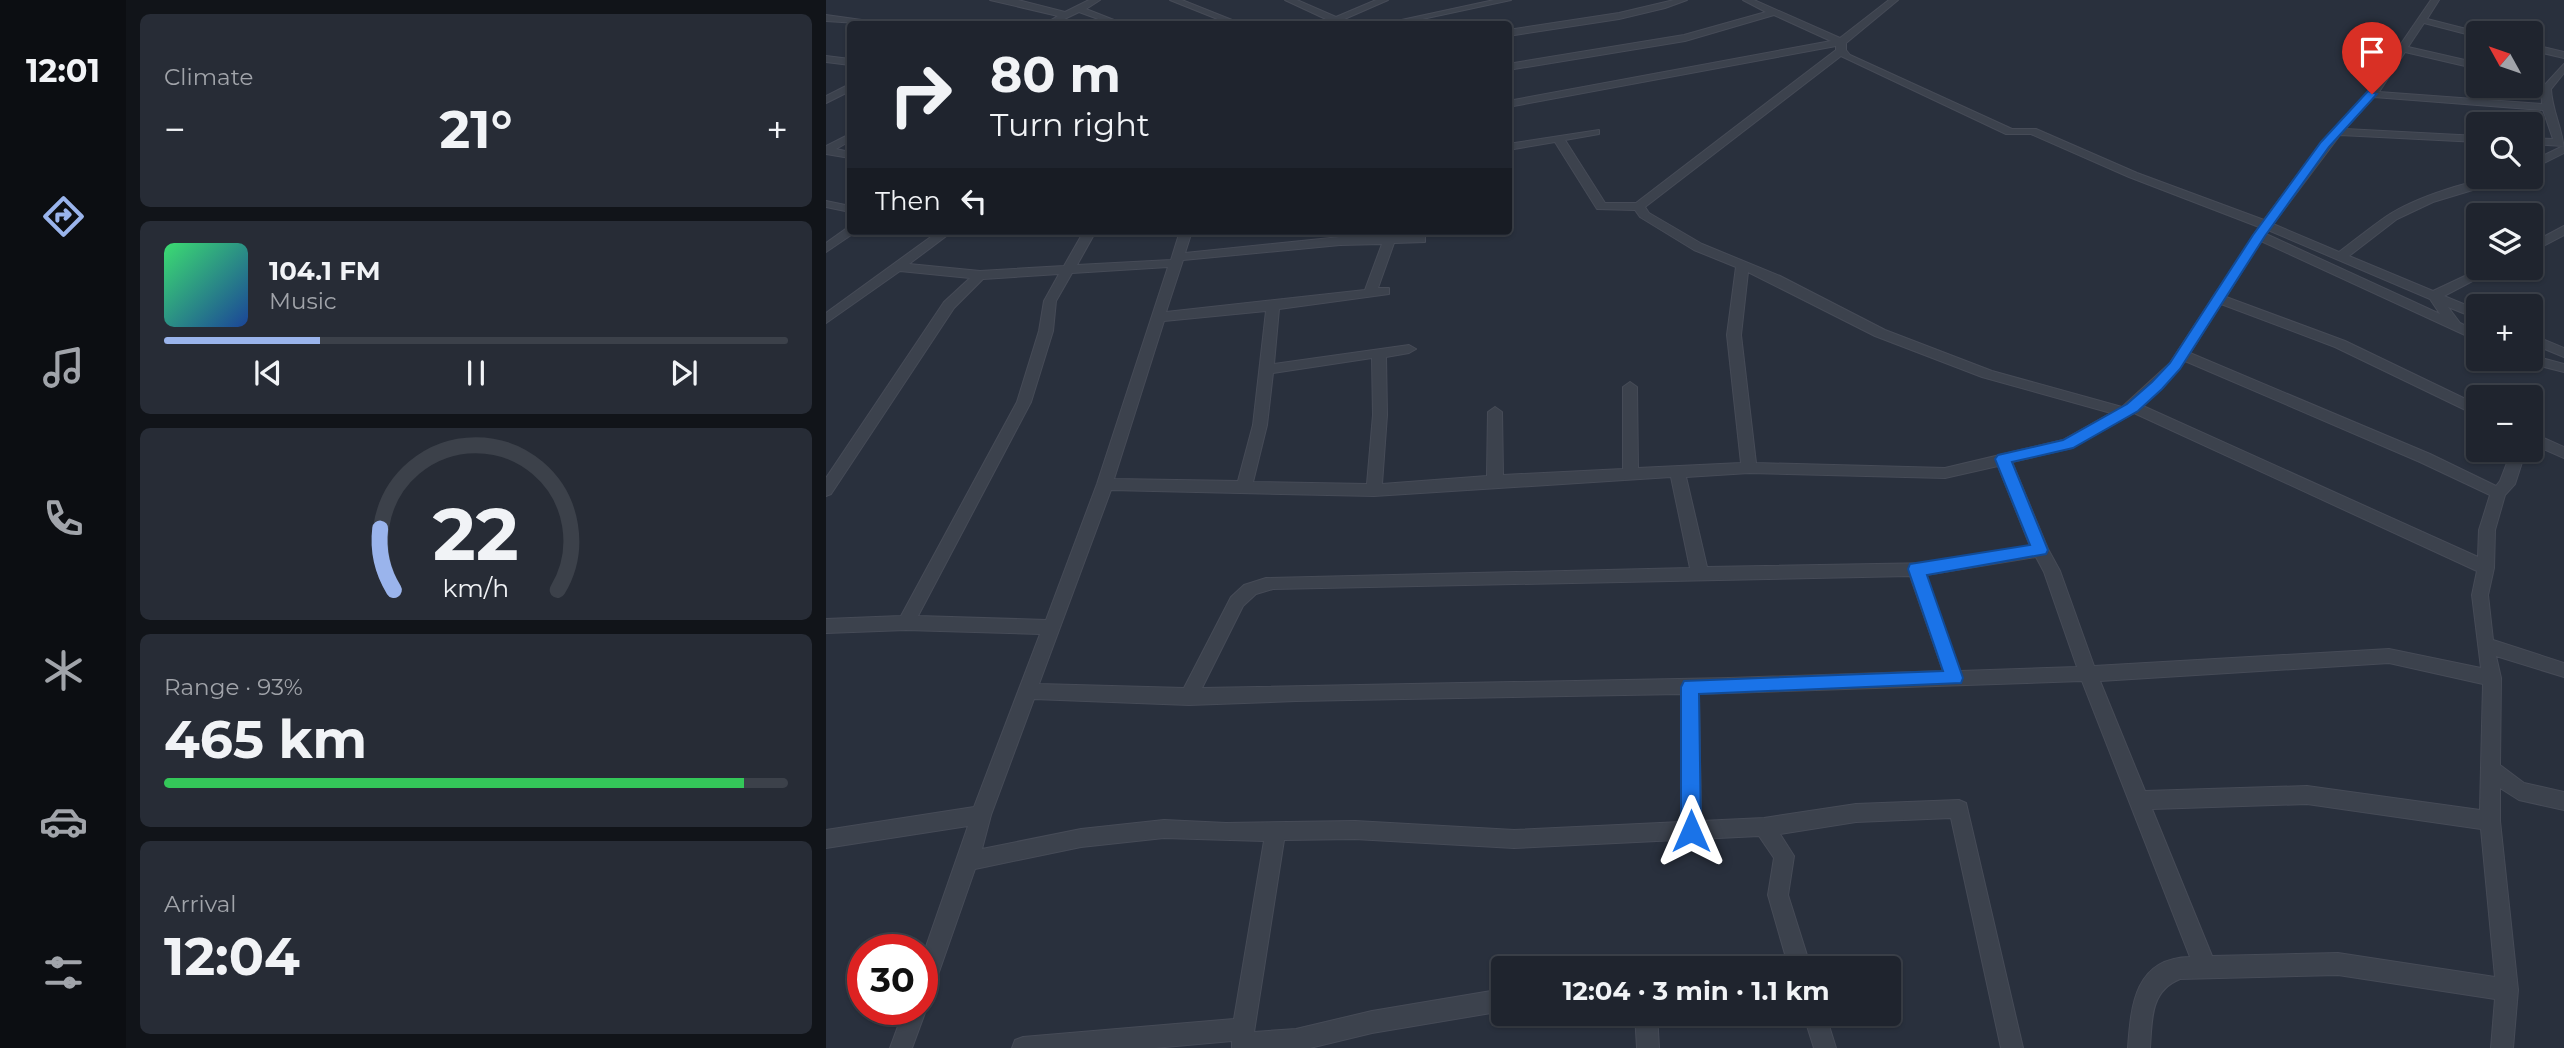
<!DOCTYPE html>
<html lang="en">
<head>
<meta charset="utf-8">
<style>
  body { margin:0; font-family:Montserrat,sans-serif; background:#272c36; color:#f1f3f6; height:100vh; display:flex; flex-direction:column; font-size:26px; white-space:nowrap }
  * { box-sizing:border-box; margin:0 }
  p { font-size:23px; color:#a1a4aa }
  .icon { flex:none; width:38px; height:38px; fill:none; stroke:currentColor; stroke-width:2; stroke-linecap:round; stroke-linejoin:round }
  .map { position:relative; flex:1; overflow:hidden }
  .side { display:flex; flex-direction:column; gap:14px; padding:14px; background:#111419; width:700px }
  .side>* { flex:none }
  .banner { position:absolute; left:21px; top:21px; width:665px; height:214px; border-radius:7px; box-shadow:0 2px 5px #0004,0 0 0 2px #3c414a; background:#1f242e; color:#f1f3f6; overflow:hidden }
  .needle { width:46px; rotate:310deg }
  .tools { position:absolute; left:1640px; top:21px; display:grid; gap:14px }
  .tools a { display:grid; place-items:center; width:77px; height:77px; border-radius:7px; background:#1f242e; box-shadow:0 2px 5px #0004,0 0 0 2px #3c414a; font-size:35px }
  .speed { position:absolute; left:21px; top:934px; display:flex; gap:14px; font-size:35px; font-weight:700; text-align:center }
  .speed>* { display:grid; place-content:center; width:91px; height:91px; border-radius:50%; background:#1f242e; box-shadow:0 2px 5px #0004,0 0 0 2px #3c414a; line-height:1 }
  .speed .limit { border:10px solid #d22; background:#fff; color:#111 }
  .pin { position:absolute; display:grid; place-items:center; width:60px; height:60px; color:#fff; margin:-72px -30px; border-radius:50% 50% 50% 0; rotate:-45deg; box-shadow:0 0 7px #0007 }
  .pin .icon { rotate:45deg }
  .me { position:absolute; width:77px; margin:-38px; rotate:0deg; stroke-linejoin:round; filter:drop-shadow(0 0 5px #0008) }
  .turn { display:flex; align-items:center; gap:24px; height:147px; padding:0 28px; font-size:32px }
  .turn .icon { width:91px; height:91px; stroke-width:2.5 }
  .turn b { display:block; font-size:49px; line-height:60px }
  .then { display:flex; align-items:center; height:66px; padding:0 28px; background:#0003; gap:14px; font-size:26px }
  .big { font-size:52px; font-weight:700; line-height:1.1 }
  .side .widget { flex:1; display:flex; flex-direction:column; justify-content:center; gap:10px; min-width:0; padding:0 24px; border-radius:10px; background:#272c36 }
  .side .dial { align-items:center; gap:0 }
  .dial svg { height:182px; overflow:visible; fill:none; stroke:#3c414a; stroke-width:7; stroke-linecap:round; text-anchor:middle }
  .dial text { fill:#f1f3f6; stroke:none }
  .song { display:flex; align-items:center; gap:21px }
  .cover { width:84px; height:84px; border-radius:10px; background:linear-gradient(135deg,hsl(140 70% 55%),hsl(220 70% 35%)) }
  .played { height:7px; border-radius:4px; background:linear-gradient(90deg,#9ab4ec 25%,#3c414a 25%) }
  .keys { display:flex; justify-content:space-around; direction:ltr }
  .heat { display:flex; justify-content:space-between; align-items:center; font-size:38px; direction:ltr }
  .charge { height:10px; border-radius:5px; background:linear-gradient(90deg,#34c759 93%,#3c414a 0) }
  .trip { position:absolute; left:665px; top:956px; width:410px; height:70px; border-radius:7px; background:#1f242e; box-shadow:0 2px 5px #0004,0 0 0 2px #3c414a; font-weight:700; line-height:70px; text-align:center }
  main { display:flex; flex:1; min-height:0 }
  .tabs { display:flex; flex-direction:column; width:126px; justify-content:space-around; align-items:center; background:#0c0e12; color:#a1a4aa }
  .tabs .icon { width:49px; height:49px }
  .tabs .selected { color:#9ab4ec }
  .tabs b { font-size:32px; color:#f1f3f6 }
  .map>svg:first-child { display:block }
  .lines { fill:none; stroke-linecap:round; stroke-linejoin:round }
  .minor-casing { stroke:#464b57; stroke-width:2 }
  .minor { fill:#3c424d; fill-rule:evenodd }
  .route { fill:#1a73e8; stroke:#114b97; stroke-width:2 }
</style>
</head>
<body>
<main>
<nav class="tabs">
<b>12:01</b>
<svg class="icon selected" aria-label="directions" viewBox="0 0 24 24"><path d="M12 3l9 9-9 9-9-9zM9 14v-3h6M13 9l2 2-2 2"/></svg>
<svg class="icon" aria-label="music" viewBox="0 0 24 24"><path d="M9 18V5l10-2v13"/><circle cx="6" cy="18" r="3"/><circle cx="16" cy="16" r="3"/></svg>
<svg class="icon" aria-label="phone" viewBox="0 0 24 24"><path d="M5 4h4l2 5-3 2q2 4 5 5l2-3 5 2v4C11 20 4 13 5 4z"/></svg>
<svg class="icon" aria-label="climate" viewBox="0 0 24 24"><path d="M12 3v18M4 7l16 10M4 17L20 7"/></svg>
<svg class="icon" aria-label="car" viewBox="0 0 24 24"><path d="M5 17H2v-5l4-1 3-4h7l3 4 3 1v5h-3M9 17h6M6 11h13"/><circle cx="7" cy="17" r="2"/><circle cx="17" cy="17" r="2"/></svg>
<svg class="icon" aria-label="filters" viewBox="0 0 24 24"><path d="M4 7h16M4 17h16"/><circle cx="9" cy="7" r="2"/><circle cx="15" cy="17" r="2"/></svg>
</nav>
<section class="side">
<div class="widget"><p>Climate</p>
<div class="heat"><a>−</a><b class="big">21°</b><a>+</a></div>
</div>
<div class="widget">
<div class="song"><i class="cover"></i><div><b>104.1 FM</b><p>Music</p></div></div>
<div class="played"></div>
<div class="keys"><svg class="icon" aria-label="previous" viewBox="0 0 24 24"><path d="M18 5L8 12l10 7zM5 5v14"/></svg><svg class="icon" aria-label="pause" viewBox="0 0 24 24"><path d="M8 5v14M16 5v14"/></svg><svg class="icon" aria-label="next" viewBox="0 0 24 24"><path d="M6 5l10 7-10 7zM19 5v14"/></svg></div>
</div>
<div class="widget dial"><svg viewBox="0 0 100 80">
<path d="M14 69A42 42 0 1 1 86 69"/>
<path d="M14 69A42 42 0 0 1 8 42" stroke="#9ab4ec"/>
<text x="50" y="56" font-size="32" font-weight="700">22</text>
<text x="50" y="72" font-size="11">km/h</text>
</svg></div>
<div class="widget"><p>Range · 93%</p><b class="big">465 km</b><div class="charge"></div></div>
<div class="widget"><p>Arrival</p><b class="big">12:04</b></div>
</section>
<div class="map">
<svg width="1738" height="1048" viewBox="0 0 1738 1048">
  <rect width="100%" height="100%" fill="#29303d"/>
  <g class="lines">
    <g class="minor-casing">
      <g id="minor">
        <path d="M164,0H192L239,12L263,0H274L260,9L298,24H286L253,12L228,24H218L232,16Z"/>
        <path d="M344,0H356L416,24H404Z"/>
        <path d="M459,0H471L510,17L550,0H562L507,24H496L502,20Z"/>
        <path d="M668,0H685L573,24H557Z"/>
        <path d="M848,0H861L839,8L793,19L682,36V30L793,13Z"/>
        <path d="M917,0H928L1014,38L1063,0H1072L1020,43V50L1024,55L1186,129H1210L1311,173L1438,220L1495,143L1542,92L1605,0H1613L1601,19L1656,33H1652V37L1598,23L1582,47L1652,63V69L1579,52L1553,92L1716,104L1715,89L1738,64V73L1725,89C1726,112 1738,131 1738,153L1704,170V162L1737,146L1704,144V138L1727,139L1717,110L1548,97L1519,129L1652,136V142L1514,135L1447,224L1513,252C1529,240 1545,227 1561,216C1590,197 1650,177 1684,177L1683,179L1607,202L1571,219L1523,256L1607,291L1656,268H1671L1618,296L1652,310V319L1622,307L1634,323L1652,332V341L1435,241L1400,297L1519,341L1652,405V416L1509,347L1395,304L1364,353L1604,454L1670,486L1674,481L1686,450H1700L1689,484L1679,495L1669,530L1668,568L1662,595L1667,640L1738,663V677L1670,656L1675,678L1674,765L1698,783L1738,792V810L1693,800L1674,788V821L1692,990L1687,1048H1665L1669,999L1512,975L1354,979C1324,991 1326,1020 1324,1048H1302C1305,1005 1309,958 1364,957L1256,681L873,694L875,821L938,818L1030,804L1133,800L1140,803L1197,1048H1175L1125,818L1030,822L954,834L968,856L962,895L985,968H963L942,895L948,858L933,836L688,848L529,839L458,840L428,1032L470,1029L546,1011L677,989V1011L546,1033L484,1048H406V1041L328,1048H186L189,1040L197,1037L408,1019L438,841L338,838L255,847L149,869L107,989L104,997L96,1000V958L142,826L0,848V830L148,807L214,634L80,630L0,633V619L75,616L191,402L213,331L218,301L233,274L157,279L128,308L5,494L0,496V478L118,302L144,278L74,271L0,323V313L113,231H127L83,264L154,271L238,266L258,231H270L251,265L345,260L354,231H366L359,253L514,237L595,235L599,236V242L568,243L552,288H563V294L453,309L448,364L583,345L590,349L583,353L560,357L561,415L556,484L661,476L662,412L669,407L676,412L677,475L797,469V387L804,382L811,387L812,468L915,463L901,335L910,267L868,250L814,217L809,210L771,209L729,142L682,150V144L773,130V134L739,140L779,203H810L1010,50V46L682,107V101L1005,41L948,15L859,41L682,70V64L858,35L940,12ZM1015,56L1180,134H1205L1303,177L1433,227L1344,363L1296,407L1166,371L1059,330L954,276L876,244L823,213L819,207ZM1442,230L1604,299L1614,314L1440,234ZM556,244L539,290L340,312L357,260L514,245ZM342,267L271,484L220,620L92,616L205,402L227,331L230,301L246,273ZM922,272L1049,336L1156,377L1285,413L1237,440L1119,468L930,463L915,335ZM440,311L427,425L412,481L288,479L338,321ZM546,358L547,415L541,484L427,482L441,425L447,373ZM1359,361L1594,462L1664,495L1653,530L1652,557L1317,406ZM1308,413L1651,571L1646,595L1655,668L1563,649L1268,666L1234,571L1222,549L1186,462L1246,448ZM1172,466L1204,546L1107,563L881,567L860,477L923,473L1119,478ZM845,477L864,568L440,578L418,585L405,597L358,688L213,684L285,490L548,496ZM1210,557L1218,572L1251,667L1134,671L1100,575ZM1084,576L1117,671L903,678L376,688L417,606L430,594L447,589ZM1563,663L1657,684L1654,810L1481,786L1319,791L1274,681ZM855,694V822L688,830L529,821L400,823L338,820L255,829L156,849L165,815L208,699L363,705L470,701ZM1481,804L1655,829L1669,977L1512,953L1386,956L1326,809Z"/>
        <path d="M0,15L43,21L48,24L0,21Z"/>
        <path d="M1704,44L1738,52V58L1704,50Z"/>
        <path d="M0,56L24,59V65L0,62Z"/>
        <path d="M24,84V91L0,103V96Z"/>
        <path d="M24,134V141L10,149L24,152V158L0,154V146Z"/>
        <path d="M0,201L24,206V212L0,207Z"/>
        <path d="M1738,226V235L1704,253V244Z"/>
        <path d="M21,228L31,231L0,252V243Z"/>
        <path d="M1704,334L1738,348V357L1704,343Z"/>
        <path d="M1704,355L1738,364V372L1699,362L1697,359H1704Z"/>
        <path d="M1704,432L1738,447V458L1704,443Z"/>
        <path d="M96,1002L100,1010L86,1048H64L78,1010H96Z"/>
        <path d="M809,1013H831L833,1048H811Z"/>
        <path d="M977,1013H999L1010,1048H988Z"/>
      </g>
    </g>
    <use href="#minor" class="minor"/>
  </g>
  <path class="route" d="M1542,91L1551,94L1503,147L1439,236L1354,369L1336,389L1312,411L1247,448L1186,462L1222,550L1220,554L1101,575L1137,678L1135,683L873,694L875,831L872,838L865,840L858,838L855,831V687L858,681L1117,671L1082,569L1084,564L1204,545L1169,459L1172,455L1237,440L1301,404L1326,382L1344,363L1427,235L1495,142Z"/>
</svg>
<div class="tools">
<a><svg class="needle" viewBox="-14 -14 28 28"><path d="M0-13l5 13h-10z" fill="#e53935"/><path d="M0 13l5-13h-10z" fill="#a1a4aa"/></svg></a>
<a><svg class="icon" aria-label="search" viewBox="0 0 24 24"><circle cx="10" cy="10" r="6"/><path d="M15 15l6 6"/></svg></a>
<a><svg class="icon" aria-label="layers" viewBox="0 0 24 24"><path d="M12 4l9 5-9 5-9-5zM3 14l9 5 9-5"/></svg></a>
<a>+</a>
<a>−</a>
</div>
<div class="speed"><div class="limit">30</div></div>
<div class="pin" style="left:1546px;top:94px;background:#d93025"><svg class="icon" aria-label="arrive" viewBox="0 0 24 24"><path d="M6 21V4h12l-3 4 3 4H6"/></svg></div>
<svg class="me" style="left:865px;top:831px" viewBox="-20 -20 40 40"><path d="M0-17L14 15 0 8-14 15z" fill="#1a73e8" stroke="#fff" stroke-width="4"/></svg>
<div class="trip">12:04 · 3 min · 1.1 km</div>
<div class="banner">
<div class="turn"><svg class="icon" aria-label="right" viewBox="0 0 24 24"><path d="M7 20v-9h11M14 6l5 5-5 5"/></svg><div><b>80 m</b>Turn right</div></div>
<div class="then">Then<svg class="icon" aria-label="left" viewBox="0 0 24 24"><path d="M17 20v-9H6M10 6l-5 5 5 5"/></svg></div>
</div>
</div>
</main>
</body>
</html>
